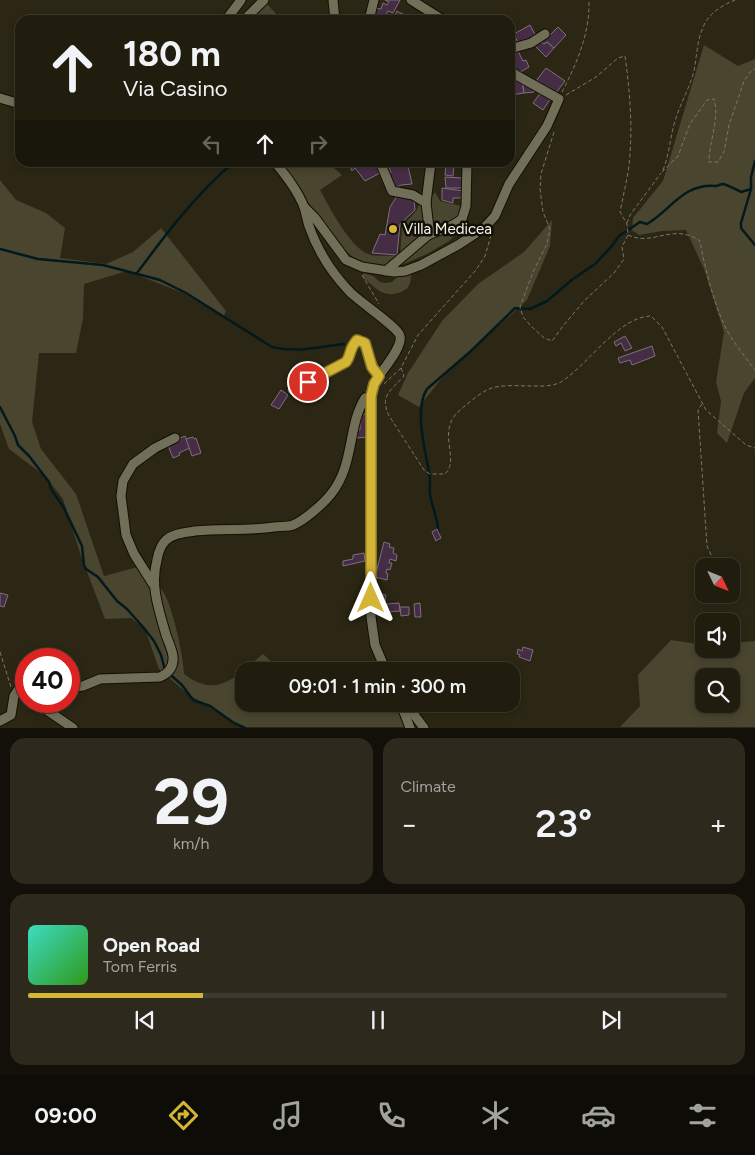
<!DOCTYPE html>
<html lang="en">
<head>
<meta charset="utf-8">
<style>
  body { margin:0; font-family:Figtree,sans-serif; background:#2d2a1d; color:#f1f3f6; height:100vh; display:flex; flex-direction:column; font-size:19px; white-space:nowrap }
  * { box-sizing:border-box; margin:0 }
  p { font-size:16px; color:#a2a29e }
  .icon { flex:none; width:28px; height:28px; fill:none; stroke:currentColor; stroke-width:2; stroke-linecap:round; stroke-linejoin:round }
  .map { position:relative; height:728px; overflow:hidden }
  .panel { display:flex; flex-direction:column; gap:10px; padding:10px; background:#121008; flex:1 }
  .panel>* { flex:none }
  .guide { position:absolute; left:15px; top:15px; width:500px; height:152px; border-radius:15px; box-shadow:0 2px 8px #0003,0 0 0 1px #3d3b2f; background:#201d0f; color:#f1f3f6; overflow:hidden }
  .needle { width:32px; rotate:133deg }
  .tools { position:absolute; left:695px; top:558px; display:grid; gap:10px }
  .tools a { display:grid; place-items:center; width:45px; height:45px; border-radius:10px; background:#201d0f; box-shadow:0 2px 8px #0003,0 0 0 1px #3d3b2f; font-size:25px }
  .speed { position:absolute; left:15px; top:648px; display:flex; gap:10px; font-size:25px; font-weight:700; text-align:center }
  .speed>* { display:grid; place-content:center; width:65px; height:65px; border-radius:50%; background:#201d0f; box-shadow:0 2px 8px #0003,0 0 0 1px #3d3b2f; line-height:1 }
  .speed .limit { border:8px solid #d22; background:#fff; color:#111 }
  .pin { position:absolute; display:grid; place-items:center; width:42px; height:42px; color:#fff; margin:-21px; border:2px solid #fff; border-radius:50%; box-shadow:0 1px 5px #0007 }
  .me { position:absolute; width:55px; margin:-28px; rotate:0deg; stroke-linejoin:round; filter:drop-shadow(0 0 4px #0008) }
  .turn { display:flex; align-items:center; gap:18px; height:105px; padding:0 25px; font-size:22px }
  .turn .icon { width:65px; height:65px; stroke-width:2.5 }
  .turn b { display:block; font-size:35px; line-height:42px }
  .lanes { display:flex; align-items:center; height:48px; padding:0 25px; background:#0003; justify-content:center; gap:25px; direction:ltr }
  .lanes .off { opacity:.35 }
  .big { font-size:38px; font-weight:600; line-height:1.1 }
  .panel .widget { flex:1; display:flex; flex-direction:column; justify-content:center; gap:8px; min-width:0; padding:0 18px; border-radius:15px; background:#2d2a1d }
  .panel .dial { align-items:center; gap:0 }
  .dial b { font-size:65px; line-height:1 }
  .song { display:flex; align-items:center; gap:15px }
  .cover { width:60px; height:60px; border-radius:8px; background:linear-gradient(135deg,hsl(170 70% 55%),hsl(110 70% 35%)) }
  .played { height:5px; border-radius:2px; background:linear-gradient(90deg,#d5b535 25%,#3d3b2f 25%) }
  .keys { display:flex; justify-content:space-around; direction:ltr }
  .heat { display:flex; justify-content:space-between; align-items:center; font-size:28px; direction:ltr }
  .panel .tiles { flex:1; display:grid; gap:10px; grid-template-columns:1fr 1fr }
  .widget:last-child { grid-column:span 2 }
  .trip { position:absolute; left:235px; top:662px; width:285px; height:50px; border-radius:15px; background:#201d0f; box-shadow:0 2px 8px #0003,0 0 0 1px #3d3b2f; font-weight:600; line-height:50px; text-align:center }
  .dock { display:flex; height:80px; justify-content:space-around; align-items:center; background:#0d0c06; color:#a2a29e }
  .dock .icon { width:35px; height:35px }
  .dock .on { color:#d5b535 }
  .dock b { font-size:22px; color:#f1f3f6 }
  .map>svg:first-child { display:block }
  .green { fill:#49452f; fill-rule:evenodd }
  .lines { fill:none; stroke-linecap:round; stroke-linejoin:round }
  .stream { stroke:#02191e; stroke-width:2.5 }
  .building { fill:#462d46; stroke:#7f6e7e }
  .minor-casing { stroke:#131001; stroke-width:11 }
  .path { stroke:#7a7767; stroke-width:1; stroke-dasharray:4 2.5; stroke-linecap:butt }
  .minor { stroke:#726f59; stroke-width:9 }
  .route-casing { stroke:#8a7622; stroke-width:12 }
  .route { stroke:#d5b535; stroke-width:9 }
  .poi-dot { fill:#d5b535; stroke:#111008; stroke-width:2 }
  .labels { text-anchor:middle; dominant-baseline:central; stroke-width:5; stroke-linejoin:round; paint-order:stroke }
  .poi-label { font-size:15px; fill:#f7f5e9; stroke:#111008; text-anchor:start }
</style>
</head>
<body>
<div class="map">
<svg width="755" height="728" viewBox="0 0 755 728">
  <rect width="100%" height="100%" fill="#2b2714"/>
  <g class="green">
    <path d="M267,4L279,17L284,20H250Z"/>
    <path d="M704,45L738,66L755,59V378L744,393L727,443L717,433L721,401L716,382L724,332L704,269L686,230L662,231L639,235L632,230L633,218L663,181Z"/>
    <path d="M279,163H328L342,175L320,190C330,208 349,246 368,254C376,257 390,255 400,256L402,227L417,210L420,199H430L435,192L440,201L469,208L457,233L449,241L427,254L401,265H379L359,262L342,248Z"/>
    <path d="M0,180L16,200L46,213L65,228L60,258L106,264L133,252L161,228L226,311L223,317L183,293L127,271L84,284L83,318L76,353H39L32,422L41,449L76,494L104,576L138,567C146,576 160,585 165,595C174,613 183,654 184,674C218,700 236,676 263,654L282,671H244V704H327L343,713L383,710L407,712L421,727H241L188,694L159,669L145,629L131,618L105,619L81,556L63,499L45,476L9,449L0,424Z"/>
    <path d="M552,220L550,246L527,300L441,379L419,407L398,395L408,373L442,321L478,284L524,252Z"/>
    <path d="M411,272C411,281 411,288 401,292C383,299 377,288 363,278V273L373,276L380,282L386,283L392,282L397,277Z"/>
    <path d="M671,640L704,645V649H731V643L755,641V727H561H620L640,706L638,675ZM731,676V704H704V676Z"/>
  </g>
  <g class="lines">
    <g class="stream">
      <path d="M755,161L751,177V189L741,223V228L755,245"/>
      <path d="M0,249L38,259L103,265L160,280L186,293L272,347C298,353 317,347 344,344"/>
      <path d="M137,273C166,234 196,194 234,162"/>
      <path d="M0,407L15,436L18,445L29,456L49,482L51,489L64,508L82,546L84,565L86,569L98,577L117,601L127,609L143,627L154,641L161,655L165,670L182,685L193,700L210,706L234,723L245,728"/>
      <path d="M438,540C440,524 433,510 430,495C429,487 431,479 429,472C425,450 414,409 427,389L471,351L515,308L530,309L547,301L573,279L595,264L611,247L619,236L640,222L647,224C671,210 683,183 716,186C718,186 720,184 723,184C726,184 737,190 741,192L751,189"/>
    </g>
  </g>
  <g class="building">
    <path d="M385,0H400L393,13L388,11L385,16H382L381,20L373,17L374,8L381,9L383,3L387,5L389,2Z"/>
    <path d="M397,11L410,18L409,20H393Z"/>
    <path d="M346,15L368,16V20H347Z"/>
    <path d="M530,25L537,38L519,45L514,34Z"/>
    <path d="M558,27L566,35L554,48L547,42L544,44L539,40L549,36Z"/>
    <path d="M539,40L544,44L547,42L554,48L546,57L534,45Z"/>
    <path d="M518,51L523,61L526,60L529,67L517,74L510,61V54Z"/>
    <path d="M546,68L565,81L555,94L536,81Z"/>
    <path d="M516,77L522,80L524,93L510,95V78Z"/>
    <path d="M522,80L534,88V92L524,93Z"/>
    <path d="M542,91L551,98L543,110L533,103Z"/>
    <path d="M348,162H374L380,173L365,181L355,168L352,171Z"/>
    <path d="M398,162H414L408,166L412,184L401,185L395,188L388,174L391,173L389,167Z"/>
    <path d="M446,165L454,166L453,176L445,175Z"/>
    <path d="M445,177L462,178L464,188H446Z"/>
    <path d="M442,188L464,191V198H453V203L442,200Z"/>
    <path d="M397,196L414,199L415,210L400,224L397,255L372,253L380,234L385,235L390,207Z"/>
    <path d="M625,336L632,348L625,351L621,343L616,346L614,342Z"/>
    <path d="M652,346L655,356L632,365L630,360L620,363L618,358Z"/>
    <path d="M281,390L288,395L279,409L271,405Z"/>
    <path d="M360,414H367V437L357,438V430H360Z"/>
    <path d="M185,436L190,448L179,453L180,455L173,458L167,443Z"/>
    <path d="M193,437L194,439L196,438L201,453L192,456L186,439Z"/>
    <path d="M437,529L441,538L436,541L432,532Z"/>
    <path d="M384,542L390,544L389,547L394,548L393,553L397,555L396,561L390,559L389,563H392L390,570L387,569L386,573L388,574L387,580L375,577Z"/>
    <path d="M364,553L365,561L343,566V561L353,559V555Z"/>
    <path d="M0,593L8,595L4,607L0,606Z"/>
    <path d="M379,594L386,595L384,607L377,605Z"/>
    <path d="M399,603L400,611L388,612L387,604Z"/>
    <path d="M420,603L421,617H415L414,604Z"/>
    <path d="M400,607H409V615L401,616Z"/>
    <path d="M523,647L533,650L530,661L519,657L520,655L517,654L518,649L522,651Z"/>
  </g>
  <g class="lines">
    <g class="minor-casing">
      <g id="minor">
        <path d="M333,0L335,20"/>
        <path d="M411,0L443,20"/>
        <path d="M226,20L241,0"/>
        <path d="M244,20L264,0"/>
        <path d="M372,20L370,16L374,0"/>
        <path d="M510,49L531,43L545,34"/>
        <path d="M0,98L20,104"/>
        <path d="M275,162C286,176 298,191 304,207C306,213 307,220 309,226C317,249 332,273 349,291C358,301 398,327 400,336C403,348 381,371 375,382C373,386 372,391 371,396V617L375,645L386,671"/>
        <path d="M380,162L392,191L413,195L426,203L429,228L428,235"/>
        <path d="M426,203L431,162"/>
        <path d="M304,207L315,218L346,260L362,267L394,272L405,271L421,265L458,245L484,228L495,216L509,184L547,126L559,99L516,75L510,70"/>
        <path d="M386,271L428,235L453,225L462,219L466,206L467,162"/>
        <path d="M292,390L346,362C352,354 348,349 357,340L365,343L372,367L379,376"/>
        <path d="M153,584L134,554L126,535L121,496L123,481L133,464L155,448L175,438"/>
        <path d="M69,688L83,686L100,679L160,677C169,673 174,666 173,656C172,649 168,641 166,635C159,610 150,586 157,560C158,554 161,545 166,540C174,533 184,533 195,531C221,528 248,531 274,527C280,526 288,527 293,525C305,520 324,503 331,494C355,464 347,427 365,398L371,396"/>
        <path d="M42,701L48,711L73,728"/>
        <path d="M401,704L410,728"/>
        <path d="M406,704L424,728"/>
        <path d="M0,721L11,715L14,696L26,678"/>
      </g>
    </g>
    <g class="path">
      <path d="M562,92C577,63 590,33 589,0"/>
      <path d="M566,95L596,77L618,58L625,56C630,92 633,129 629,165C627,181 623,196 620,212L627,224L628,235C653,247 673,222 700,241C704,264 713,300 723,322C730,339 744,355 755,370"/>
      <path d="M554,132L541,174L540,189L543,212L550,229L547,244L533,272L520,307L523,317L531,326L544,338L552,341L563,326L585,300L614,273L624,259L622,247L628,235"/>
      <path d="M663,170C670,153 670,135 676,118C681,102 690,87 694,71C697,55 697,38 705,23C711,12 723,5 735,0"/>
      <path d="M662,172L678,156L690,124L707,100L714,99C720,119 709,141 709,162H718L724,152L729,125L744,81L751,71L755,69"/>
      <path d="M627,223L630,215L661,173"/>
      <path d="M362,275L379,304"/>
      <path d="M401,368L404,376C392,390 380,394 388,414L424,470L430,474H445C460,460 438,434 456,414C463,407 481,392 489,389C502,384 518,386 531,386C541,386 551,387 561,382C589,364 618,317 651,316L662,327L706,410L746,445L755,448"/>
      <path d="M384,384L401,368L418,335L476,270L485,256L492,232"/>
      <path d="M702,404L698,410L707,546L716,566"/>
      <path d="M0,652L11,687"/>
    </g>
    <use href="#minor" class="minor"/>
  </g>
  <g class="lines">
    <g class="route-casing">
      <path id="route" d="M308,382L346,362C352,354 348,350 357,340L365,343L372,367L379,376L374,384L371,396V598"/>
    </g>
    <use href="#route" class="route"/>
  </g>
  <circle class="poi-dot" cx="393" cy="229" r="5"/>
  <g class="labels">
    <g class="poi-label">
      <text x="403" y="229">Villa Medicea</text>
    </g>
  </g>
</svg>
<div class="tools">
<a><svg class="needle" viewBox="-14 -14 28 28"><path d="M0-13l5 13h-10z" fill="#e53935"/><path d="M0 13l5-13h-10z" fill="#a2a29e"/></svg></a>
<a><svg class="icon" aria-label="sound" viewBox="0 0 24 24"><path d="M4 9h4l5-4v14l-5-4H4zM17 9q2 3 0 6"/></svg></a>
<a><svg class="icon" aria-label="search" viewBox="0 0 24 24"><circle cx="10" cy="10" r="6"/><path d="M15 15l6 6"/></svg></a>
</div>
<div class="speed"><div class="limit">40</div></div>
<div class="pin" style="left:308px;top:382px;background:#d93025"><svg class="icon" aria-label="arrive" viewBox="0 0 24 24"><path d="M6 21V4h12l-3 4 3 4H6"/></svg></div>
<svg class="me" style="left:371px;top:598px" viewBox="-20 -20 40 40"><path d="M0-17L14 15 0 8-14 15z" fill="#d5b535" stroke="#fff" stroke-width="4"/></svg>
<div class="trip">09:01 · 1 min · 300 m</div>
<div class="guide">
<div class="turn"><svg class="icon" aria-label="ahead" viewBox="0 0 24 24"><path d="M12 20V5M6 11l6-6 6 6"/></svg><div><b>180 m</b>Via Casino</div></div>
<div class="lanes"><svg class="icon off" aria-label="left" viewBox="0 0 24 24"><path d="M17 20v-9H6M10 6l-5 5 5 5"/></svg><svg class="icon" aria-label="ahead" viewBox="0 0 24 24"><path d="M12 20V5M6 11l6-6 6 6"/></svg><svg class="icon off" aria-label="right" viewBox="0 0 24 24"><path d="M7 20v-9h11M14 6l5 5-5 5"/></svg></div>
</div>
</div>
<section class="panel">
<div class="tiles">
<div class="widget dial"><b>29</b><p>km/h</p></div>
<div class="widget"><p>Climate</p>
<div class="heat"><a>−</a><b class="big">23°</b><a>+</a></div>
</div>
<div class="widget">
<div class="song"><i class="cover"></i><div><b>Open Road</b><p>Tom Ferris</p></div></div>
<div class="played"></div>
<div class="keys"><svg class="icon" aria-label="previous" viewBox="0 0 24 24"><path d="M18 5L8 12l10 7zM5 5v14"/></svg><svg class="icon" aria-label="pause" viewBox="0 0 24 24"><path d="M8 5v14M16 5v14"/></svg><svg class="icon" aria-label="next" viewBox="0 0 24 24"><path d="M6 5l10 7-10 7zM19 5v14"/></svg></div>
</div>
</div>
</section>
<nav class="dock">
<b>09:00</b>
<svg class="icon on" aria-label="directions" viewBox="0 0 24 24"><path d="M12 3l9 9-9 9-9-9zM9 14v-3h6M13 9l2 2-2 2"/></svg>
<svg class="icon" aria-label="music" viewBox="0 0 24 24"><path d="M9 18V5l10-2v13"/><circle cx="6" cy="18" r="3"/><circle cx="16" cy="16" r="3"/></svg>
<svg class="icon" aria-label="phone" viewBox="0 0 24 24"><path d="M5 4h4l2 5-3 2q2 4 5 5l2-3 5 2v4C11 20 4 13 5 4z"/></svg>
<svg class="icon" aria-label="climate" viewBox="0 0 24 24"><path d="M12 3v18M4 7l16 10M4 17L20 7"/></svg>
<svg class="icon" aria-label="car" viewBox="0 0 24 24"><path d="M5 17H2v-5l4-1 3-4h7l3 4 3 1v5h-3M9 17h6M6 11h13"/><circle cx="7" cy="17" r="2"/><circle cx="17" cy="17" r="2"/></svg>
<svg class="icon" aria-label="filters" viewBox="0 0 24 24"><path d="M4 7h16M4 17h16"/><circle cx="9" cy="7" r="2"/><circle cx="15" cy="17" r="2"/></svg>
</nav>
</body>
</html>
